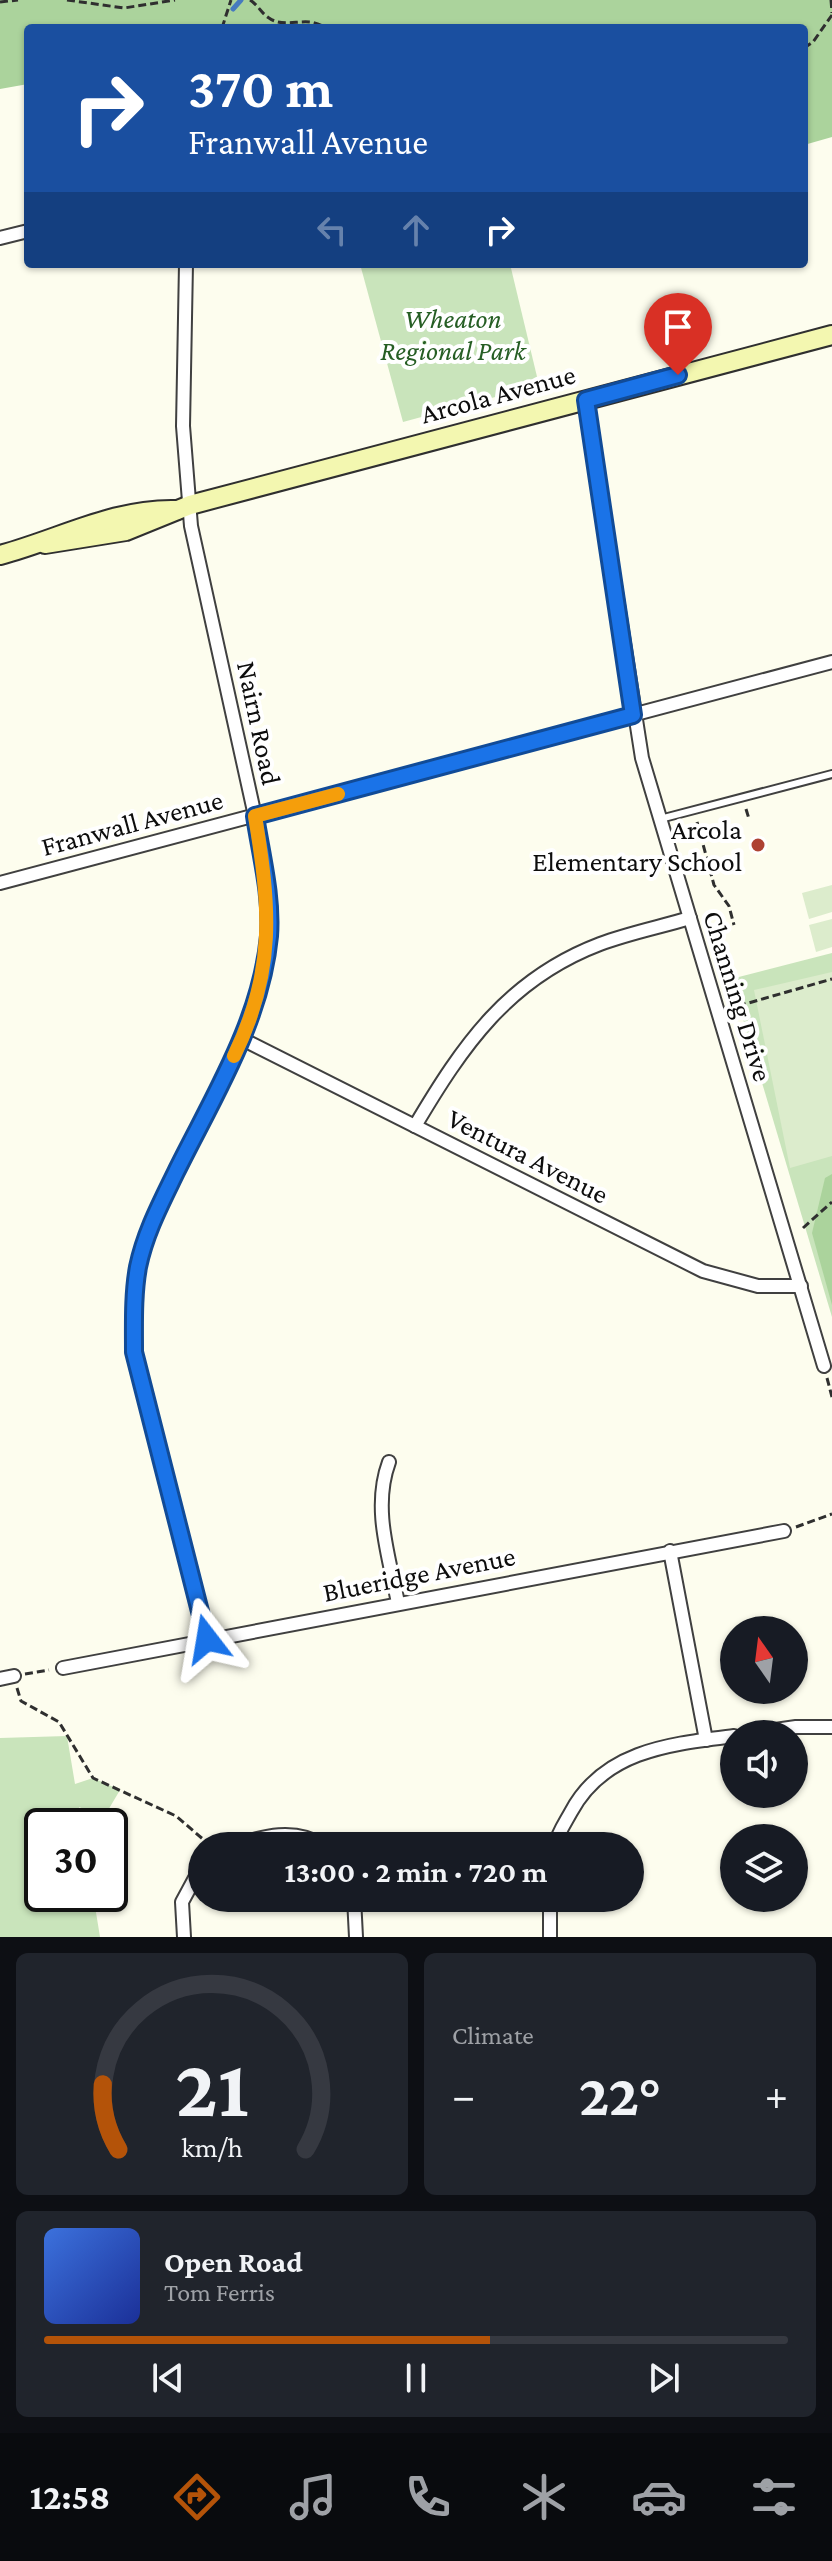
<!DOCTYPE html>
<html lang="en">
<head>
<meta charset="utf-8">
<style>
  body { margin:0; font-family:"Crimson Pro",serif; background:#20242c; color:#f1f3f6; height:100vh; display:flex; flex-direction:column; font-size:30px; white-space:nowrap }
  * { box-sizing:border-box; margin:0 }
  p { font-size:26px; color:#9ea1a6 }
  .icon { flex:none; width:44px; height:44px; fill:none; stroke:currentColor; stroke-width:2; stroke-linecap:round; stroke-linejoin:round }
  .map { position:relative; height:1937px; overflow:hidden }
  .sheet { display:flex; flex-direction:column; gap:16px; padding:16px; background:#0d0f14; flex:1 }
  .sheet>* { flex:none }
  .guide { position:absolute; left:24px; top:24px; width:784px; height:244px; border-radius:8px; box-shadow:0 2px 6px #0004; background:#1a4fa0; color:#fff; overflow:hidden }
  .needle { width:52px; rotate:346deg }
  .controls { position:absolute; left:720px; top:1616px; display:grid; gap:16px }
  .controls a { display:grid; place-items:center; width:88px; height:88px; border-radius:50%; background:#171b24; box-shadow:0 2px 6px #0004; font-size:40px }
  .speed { position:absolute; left:24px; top:1808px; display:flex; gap:16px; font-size:40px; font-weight:700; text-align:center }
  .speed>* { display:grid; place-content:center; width:104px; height:104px; border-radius:50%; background:#171b24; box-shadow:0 2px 6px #0004; line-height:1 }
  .speed .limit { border:4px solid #111; border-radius:12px; background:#fff; color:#111 }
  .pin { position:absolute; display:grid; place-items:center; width:68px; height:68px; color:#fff; margin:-82px -34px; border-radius:50% 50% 50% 0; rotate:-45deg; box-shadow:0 0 8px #0007 }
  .pin .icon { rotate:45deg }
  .me { position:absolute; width:88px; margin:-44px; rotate:346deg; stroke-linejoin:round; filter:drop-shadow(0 0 6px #0008) }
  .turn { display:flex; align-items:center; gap:28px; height:168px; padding:0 32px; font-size:36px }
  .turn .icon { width:104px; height:104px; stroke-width:2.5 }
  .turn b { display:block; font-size:56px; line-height:68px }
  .lanes { display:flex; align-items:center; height:76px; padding:0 32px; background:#0003; justify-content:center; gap:40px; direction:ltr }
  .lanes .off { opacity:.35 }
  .big { font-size:60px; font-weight:700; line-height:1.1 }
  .sheet .widget { flex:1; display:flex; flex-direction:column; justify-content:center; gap:12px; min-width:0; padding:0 28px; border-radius:12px; background:#20242c }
  .sheet .dial { align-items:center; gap:0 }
  .dial svg { height:208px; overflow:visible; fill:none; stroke:#363941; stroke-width:7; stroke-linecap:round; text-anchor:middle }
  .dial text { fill:#f1f3f6; stroke:none }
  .song { display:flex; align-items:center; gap:24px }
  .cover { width:96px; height:96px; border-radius:12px; background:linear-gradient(135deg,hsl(220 70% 55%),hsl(230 70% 35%)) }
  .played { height:8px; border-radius:4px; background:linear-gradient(90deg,#b45309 60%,#363941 60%) }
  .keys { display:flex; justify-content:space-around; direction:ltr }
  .heat { display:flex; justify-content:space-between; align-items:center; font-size:44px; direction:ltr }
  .sheet .tiles { flex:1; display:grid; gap:16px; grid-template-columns:1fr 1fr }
  .widget:last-child { grid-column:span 2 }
  .trip { position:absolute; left:188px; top:1832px; width:456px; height:80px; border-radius:40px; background:#171b24; box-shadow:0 2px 6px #0004; font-weight:700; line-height:80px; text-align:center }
  .menu { display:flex; height:128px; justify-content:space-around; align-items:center; background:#090b0e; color:#9ea1a6 }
  .menu .icon { width:56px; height:56px }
  .menu .on { color:#b45309 }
  .menu b { font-size:36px; color:#f1f3f6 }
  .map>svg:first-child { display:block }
  .green { fill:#c9e4bb }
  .forest { fill:#abd39c }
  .pitch { fill:#dceccc }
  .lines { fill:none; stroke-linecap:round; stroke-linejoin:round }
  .stream { stroke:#467abf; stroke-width:5 }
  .lane-casing { stroke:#404040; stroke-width:10 }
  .street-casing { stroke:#404040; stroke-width:16 }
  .secondary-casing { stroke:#2f2f2f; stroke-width:22 }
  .path { stroke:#2f2f2f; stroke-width:3; stroke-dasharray:8 4; stroke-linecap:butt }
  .lane { stroke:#fff; stroke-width:6 }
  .street { stroke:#fff; stroke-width:12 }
  .secondary { stroke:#f3f7b0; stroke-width:18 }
  .route-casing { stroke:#114b97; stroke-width:20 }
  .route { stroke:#1a73e8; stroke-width:14 }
  .slow { stroke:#f59e0b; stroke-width:14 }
  .poi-dot { fill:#ae4233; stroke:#fff; stroke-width:3 }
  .labels { text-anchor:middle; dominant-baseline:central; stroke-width:8; stroke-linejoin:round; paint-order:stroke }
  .park-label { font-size:28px; font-style:italic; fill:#265e24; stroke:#fff }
  .street-label { font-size:28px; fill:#0d0d0d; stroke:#fff }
  .poi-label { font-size:28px; fill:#0d0d0d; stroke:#fff; text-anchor:end }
</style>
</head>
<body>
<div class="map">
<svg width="832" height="1937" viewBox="0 0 832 1937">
  <rect width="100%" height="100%" fill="#fdfdee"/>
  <g class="green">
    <path d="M360,264H510L539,385L403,422Z"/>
    <path d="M832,953V1317L731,979Z"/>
    <path d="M67,1736L75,1784L93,1778L120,1790L104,1817L79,1807L82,1826H42V1894H93L100,1937H0V1738Z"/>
  </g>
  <g class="forest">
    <path d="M0,0H832V137L804,145V28H28V84L0,89Z"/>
    <path d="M832,1174V1305L812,1233L825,1178Z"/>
  </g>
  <g class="pitch">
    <path d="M832,885V912L809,919L802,893Z"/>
    <path d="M832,919V947L816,952L809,925Z"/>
    <path d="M832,972V1156L790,1168L754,990Z"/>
  </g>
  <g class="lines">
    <path class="stream" d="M233,9L241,0"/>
    <g class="lane-casing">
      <path id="lane" d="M660,819L832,774"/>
    </g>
    <g class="street-casing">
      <g id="street">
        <path d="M0,238L28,231"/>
        <path d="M186,264L183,426L191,526L255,816L268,893L269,936L261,980L242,1039L152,1220L138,1266L133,1309L134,1352L207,1639"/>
        <path d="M586,400L642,758L824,1366"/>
        <path d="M0,883L832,662"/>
        <path d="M242,1039L703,1271L758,1286H801"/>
        <path d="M415,1126C463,1045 508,979 600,944C629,933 660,927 690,918"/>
        <path d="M389,1462C372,1508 389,1556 398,1603"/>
        <path d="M670,1551L706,1740"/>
        <path d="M63,1668L784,1531"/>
        <path d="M0,1679L14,1676"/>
        <path d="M747,1734L796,1727H832"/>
        <path d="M233,1846C263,1836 295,1827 324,1846"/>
        <path d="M555,1846C557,1834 565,1823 571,1812C604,1750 671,1744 734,1736"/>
        <path d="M354,1898L356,1937"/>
        <path d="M550,1898V1937"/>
        <path d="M184,1937L182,1902L202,1865"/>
      </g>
    </g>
    <g class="secondary-casing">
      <g id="secondary">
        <path d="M45,544L126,531L190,505L832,335"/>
        <path d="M0,555C60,539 114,508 177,510"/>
      </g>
    </g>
    <g class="path">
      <path d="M67,0L124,8L175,0"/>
      <path d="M250,0C258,5 262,14 269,18C286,30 308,14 325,28"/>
      <path d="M831,0L832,13"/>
      <path d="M0,2L18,0"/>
      <path d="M222,28L231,0"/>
      <path d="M804,48L813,42L832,15"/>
      <path d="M746,809L749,819"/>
      <path d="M697,822L714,885L729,906L734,925"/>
      <path d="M738,1006L832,979"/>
      <path d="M803,1228L832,1202"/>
      <path d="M827,1378L832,1397"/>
      <path d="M796,1527L832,1514"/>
      <path d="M25,1674L49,1670"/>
      <path d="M17,1688L21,1701L59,1722L93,1778L176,1816L211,1846"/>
    </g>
    <use href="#lane" class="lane"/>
    <use href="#street" class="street"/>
    <use href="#secondary" class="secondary"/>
  </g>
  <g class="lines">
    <g class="route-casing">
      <path id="route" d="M207,1639L134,1352C134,1323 133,1295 138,1267C145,1233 161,1203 176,1172C213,1097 261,1021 269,936C272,896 261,855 255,816L633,715L586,400L678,375"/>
    </g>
    <use href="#route" class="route"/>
    <path class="slow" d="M234,1056C276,970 270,907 255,816L338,794"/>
  </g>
  <circle class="poi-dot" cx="758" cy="845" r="8"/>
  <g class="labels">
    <g class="park-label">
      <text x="453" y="318">Wheaton<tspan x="453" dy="32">Regional Park</tspan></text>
    </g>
    <g class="street-label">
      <text transform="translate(498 394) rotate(-15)">Arcola Avenue</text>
      <text transform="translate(259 723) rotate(78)">Nairn Road</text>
      <text transform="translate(132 823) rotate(-15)">Franwall Avenue</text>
      <text transform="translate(738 996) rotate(73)">Channing Drive</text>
      <text transform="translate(528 1156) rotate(27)">Ventura Avenue</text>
      <text transform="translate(419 1574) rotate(-11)">Blueridge Avenue</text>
    </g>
    <g class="poi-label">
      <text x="742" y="829">Arcola<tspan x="742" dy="32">Elementary School</tspan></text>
    </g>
  </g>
</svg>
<div class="controls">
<a><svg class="needle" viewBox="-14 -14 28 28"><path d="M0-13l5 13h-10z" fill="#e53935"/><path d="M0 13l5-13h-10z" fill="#9ea1a6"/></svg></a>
<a><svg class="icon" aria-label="sound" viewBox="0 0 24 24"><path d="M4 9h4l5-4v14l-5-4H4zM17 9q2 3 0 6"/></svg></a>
<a><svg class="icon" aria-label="layers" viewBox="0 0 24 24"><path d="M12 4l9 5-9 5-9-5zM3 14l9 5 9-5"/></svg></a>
</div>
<div class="speed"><div class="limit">30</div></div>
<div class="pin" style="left:678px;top:375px;background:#d93025"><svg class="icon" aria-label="arrive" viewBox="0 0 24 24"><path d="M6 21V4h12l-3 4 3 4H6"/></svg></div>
<svg class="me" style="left:207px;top:1639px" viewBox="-20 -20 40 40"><path d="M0-17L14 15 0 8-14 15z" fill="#1a73e8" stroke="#fff" stroke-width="4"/></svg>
<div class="trip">13:00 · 2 min · 720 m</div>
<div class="guide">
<div class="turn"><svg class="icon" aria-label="right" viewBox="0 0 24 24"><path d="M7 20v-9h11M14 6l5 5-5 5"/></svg><div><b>370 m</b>Franwall Avenue</div></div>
<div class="lanes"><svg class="icon off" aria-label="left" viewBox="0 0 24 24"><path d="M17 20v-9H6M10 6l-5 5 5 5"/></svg><svg class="icon off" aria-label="ahead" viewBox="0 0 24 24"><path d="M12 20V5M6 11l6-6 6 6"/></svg><svg class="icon" aria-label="right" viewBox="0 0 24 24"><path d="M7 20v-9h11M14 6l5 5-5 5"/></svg></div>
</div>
</div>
<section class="sheet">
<div class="tiles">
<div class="widget dial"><svg viewBox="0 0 100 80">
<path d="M14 69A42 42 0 1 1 86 69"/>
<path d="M14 69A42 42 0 0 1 8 44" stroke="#b45309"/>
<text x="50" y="56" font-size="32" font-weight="700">21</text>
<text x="50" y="72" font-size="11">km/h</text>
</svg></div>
<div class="widget"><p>Climate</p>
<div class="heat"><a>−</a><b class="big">22°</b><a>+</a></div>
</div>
<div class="widget">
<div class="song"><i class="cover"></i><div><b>Open Road</b><p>Tom Ferris</p></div></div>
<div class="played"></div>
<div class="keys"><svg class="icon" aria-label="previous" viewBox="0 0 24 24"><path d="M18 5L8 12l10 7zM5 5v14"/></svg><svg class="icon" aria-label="pause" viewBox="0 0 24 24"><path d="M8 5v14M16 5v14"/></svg><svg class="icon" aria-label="next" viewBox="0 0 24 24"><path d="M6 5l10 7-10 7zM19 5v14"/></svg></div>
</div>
</div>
</section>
<nav class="menu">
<b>12:58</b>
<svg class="icon on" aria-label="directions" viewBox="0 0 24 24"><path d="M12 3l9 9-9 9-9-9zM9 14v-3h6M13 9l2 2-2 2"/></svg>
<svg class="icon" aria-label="music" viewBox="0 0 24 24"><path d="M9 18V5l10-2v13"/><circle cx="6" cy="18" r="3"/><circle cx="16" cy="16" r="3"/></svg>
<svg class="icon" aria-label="phone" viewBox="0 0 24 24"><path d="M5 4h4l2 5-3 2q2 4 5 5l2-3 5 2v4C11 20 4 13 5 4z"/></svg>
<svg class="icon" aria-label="climate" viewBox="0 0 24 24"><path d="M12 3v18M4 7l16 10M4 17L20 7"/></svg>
<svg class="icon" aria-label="car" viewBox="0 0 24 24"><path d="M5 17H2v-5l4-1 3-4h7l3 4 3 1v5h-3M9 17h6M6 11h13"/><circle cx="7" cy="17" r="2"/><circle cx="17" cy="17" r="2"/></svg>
<svg class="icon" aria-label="filters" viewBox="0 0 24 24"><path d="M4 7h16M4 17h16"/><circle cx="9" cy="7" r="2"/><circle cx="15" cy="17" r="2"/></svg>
</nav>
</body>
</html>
